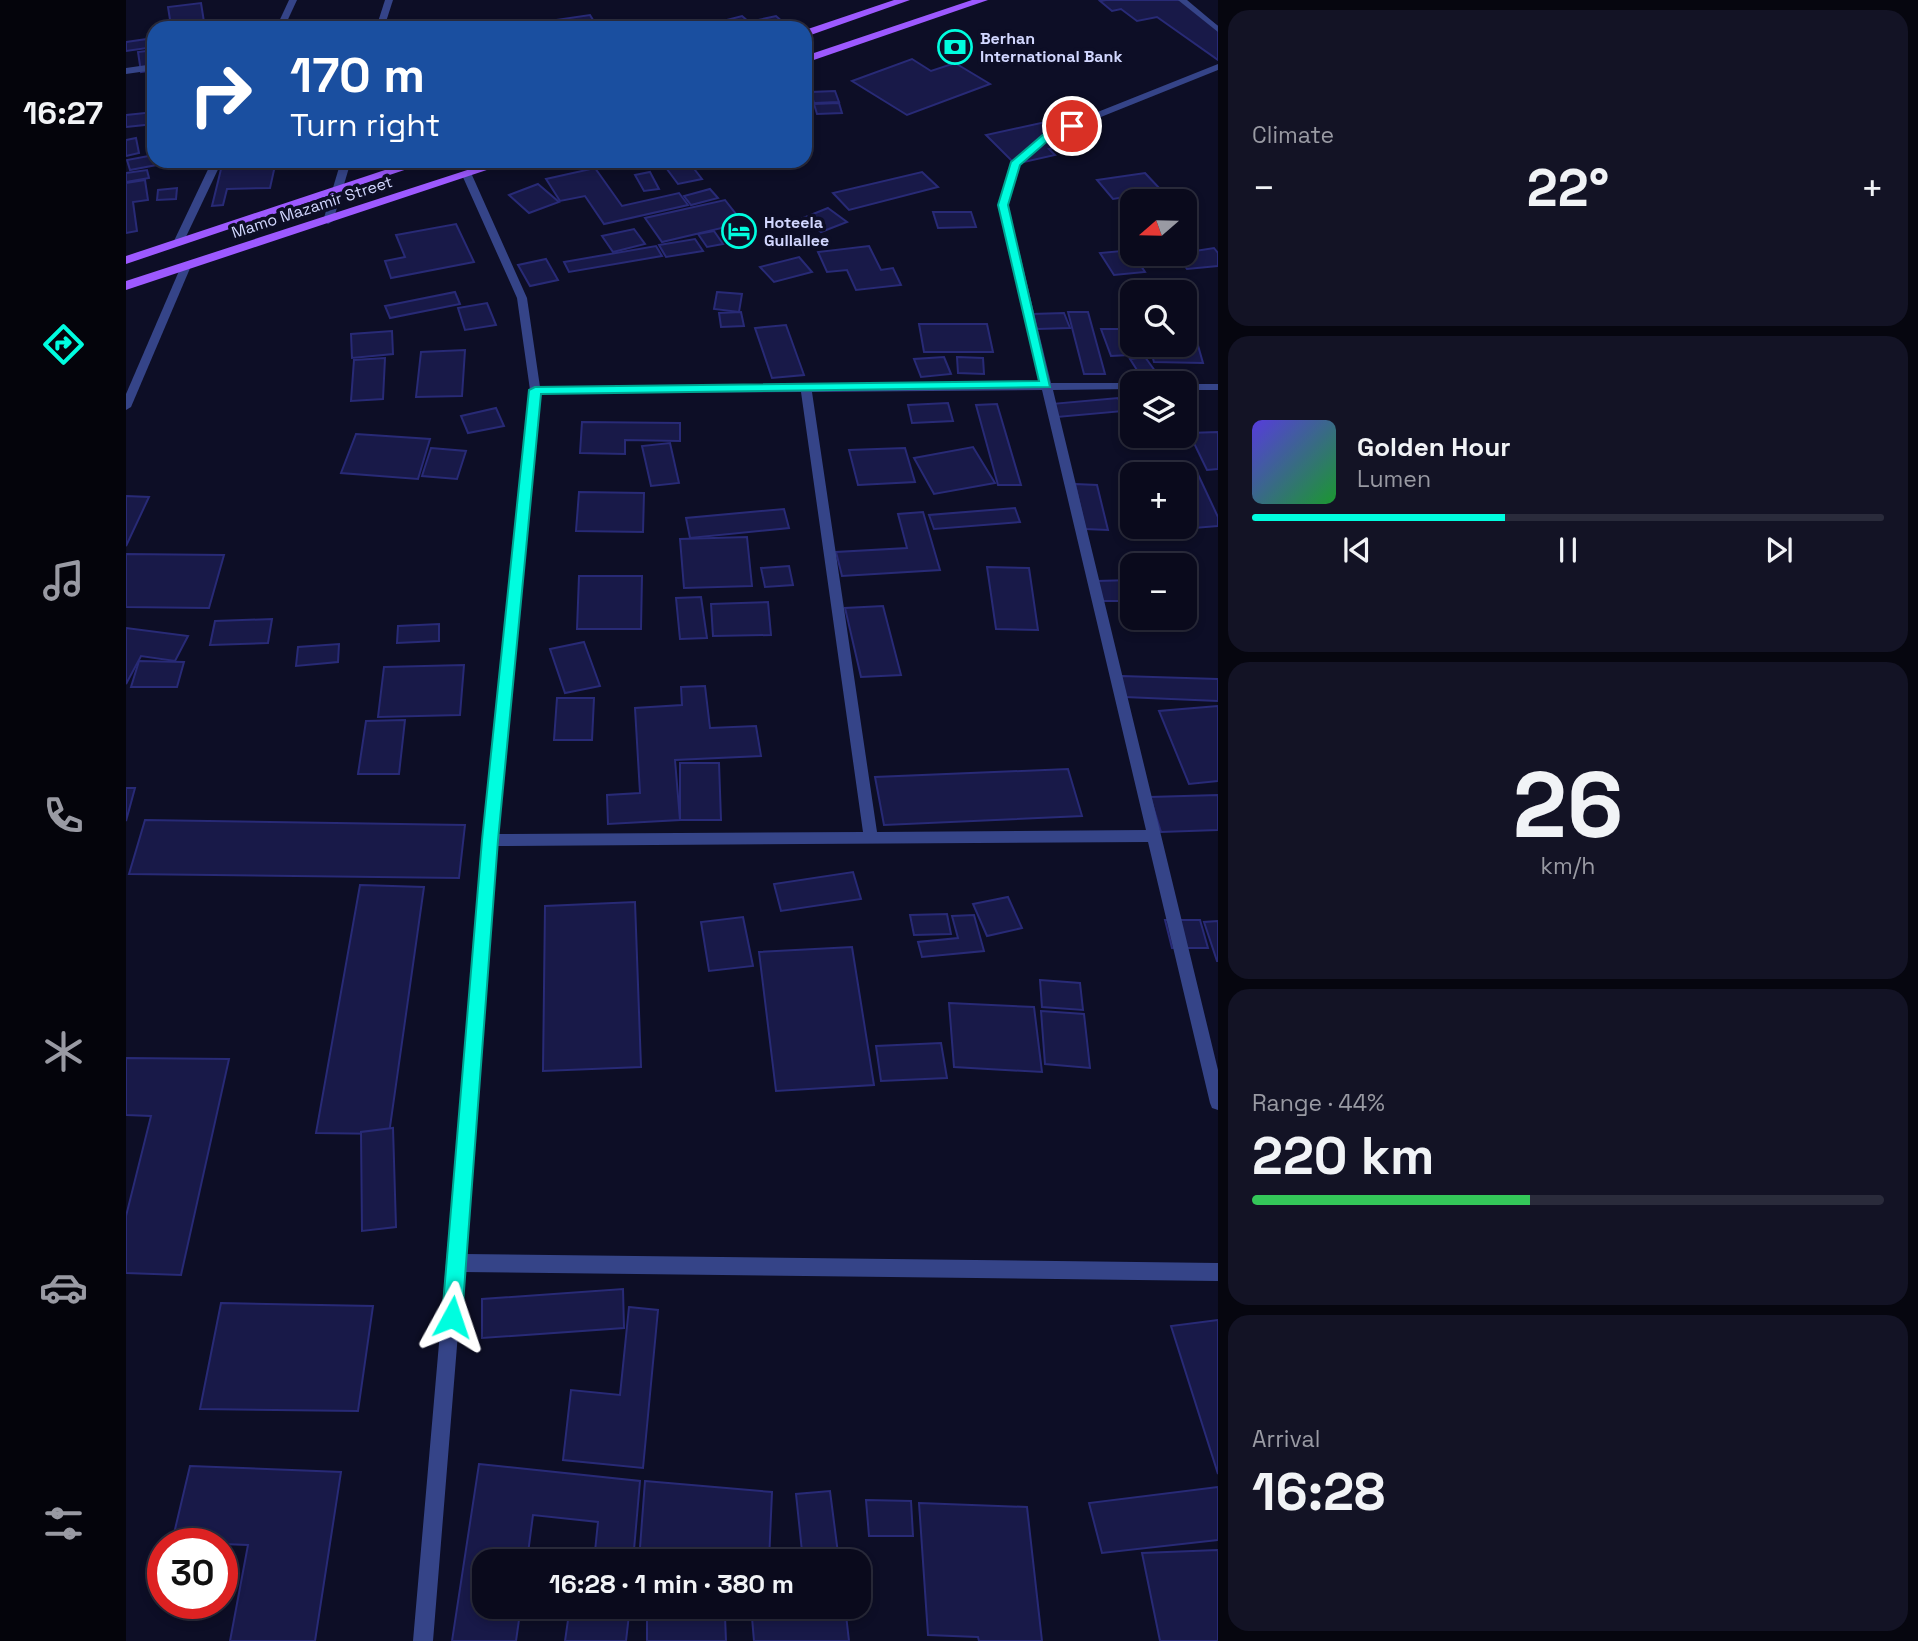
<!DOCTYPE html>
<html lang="en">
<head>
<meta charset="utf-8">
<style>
  body { margin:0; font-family:"Space Grotesk",sans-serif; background:#131325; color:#f1f3f6; height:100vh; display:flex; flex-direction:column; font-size:26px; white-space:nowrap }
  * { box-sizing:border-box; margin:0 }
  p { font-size:23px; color:#999aa3 }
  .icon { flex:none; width:38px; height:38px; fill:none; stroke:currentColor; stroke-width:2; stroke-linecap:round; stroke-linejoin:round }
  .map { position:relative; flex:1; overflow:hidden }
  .sheet { display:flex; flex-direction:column; gap:10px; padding:10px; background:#06060f; width:700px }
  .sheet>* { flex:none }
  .top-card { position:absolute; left:21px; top:21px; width:665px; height:147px; border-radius:21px; box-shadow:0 4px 10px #0003,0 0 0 2px #2a2b3b; background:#1a4fa0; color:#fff; overflow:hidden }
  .needle { width:46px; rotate:250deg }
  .buttons { position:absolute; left:994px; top:189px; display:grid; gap:14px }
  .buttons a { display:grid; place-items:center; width:77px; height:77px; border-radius:14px; background:#0a0a1c; box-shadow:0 4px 10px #0003,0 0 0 2px #2a2b3b; font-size:35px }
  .speed { position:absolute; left:21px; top:1528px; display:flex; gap:14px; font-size:35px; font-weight:700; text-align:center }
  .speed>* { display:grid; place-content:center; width:91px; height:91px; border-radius:50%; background:#0a0a1c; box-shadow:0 4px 10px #0003,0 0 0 2px #2a2b3b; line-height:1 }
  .speed .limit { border:10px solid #d22; background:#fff; color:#111 }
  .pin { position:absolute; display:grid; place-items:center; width:60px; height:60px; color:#fff; margin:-30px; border:4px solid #fff; border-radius:50%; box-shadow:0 2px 7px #0007 }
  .me { position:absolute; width:77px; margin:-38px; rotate:5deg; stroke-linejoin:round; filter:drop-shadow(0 0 5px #0008) }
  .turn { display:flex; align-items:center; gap:24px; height:147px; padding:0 28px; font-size:32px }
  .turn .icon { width:91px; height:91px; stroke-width:2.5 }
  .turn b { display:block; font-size:49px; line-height:60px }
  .big { font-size:52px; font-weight:600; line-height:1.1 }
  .sheet .widget { flex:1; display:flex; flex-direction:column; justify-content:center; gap:10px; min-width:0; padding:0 24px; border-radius:21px; background:#131325 }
  .sheet .dial { align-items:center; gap:0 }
  .dial b { font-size:91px; line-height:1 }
  .song { display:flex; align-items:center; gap:21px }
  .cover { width:84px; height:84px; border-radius:10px; background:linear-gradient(135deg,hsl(250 70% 55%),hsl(130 70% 35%)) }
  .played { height:7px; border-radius:4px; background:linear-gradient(90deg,#00fddf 40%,#2a2b3b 40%) }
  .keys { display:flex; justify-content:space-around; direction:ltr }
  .heat { display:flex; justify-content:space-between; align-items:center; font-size:38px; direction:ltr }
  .charge { height:10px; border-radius:5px; background:linear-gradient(90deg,#34c759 44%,#2a2b3b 0) }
  .trip { position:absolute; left:346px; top:1549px; width:399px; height:70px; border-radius:21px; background:#0a0a1c; box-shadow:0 4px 10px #0003,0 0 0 2px #2a2b3b; font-weight:600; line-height:70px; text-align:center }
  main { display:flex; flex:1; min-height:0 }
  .dock { display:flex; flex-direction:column; width:126px; justify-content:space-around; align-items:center; background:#04040b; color:#999aa3 }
  .dock .icon { width:49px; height:49px }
  .dock .current { color:#00fddf }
  .dock b { font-size:32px; color:#f1f3f6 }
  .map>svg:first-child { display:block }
  .building { fill:#181948; stroke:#282a76; stroke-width:2 }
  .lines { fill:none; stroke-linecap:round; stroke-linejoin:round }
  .minor { fill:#354488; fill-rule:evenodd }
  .tertiary { fill:#354488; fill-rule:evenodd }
  .primary { fill:#9d59ff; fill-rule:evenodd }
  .route { fill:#00fddf; stroke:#00a491; stroke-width:2 }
  .labels { text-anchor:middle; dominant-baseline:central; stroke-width:7; stroke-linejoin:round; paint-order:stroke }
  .far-poi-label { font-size:16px; font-weight:bold; fill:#d2d7ff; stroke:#0d0e26; text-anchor:start }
  .far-street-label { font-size:16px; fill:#d2d7ff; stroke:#0d0e26 }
</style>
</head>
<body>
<main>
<nav class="dock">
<b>16:27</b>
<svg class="icon current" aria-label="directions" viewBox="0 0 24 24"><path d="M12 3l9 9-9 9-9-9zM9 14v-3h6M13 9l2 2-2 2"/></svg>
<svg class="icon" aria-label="music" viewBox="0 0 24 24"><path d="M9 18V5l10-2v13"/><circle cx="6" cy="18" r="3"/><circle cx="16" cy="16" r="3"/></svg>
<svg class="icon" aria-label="phone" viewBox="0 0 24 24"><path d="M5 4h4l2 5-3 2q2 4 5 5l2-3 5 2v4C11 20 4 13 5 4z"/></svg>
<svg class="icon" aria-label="climate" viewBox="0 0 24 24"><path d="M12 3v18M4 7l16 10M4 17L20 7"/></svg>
<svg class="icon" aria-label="car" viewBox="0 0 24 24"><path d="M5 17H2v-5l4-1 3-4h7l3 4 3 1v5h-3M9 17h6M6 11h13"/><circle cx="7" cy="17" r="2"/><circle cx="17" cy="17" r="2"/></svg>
<svg class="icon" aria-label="filters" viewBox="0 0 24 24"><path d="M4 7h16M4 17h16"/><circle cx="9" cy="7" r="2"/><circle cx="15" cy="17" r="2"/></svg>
</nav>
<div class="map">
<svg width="1092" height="1641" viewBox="0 0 1092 1641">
  <rect width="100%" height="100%" fill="#0d0e26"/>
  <g class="building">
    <path d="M980,0H1055L1092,27V60L1031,17L1011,21L995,9L986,11L974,1Z"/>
    <path d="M75,3L78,22L45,26L42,7Z"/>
    <path d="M464,15L472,28H376Z"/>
    <path d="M616,16L623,22L650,16L658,23L638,28H595L589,23Z"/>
    <path d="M104,21L106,28L69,26Z"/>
    <path d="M28,38V47L0,51V42Z"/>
    <path d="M28,50V70L15,72L12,52Z"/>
    <path d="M786,59L805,71L829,63L864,84L781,115L726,81Z"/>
    <path d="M709,91L713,102L688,103L685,92Z"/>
    <path d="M713,103L716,113L691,114L688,104Z"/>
    <path d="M28,112V124L0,127V115Z"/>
    <path d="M924,121L948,144L923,149L929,155L889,164L860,135Z"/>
    <path d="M10,138L13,153L0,156V140Z"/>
    <path d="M28,155V161H52L4,170L1,160Z"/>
    <path d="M97,161H150L144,188L101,189L97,205L86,206Z"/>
    <path d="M535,161H562L576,179L552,184Z"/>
    <path d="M469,168L496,206L553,193L562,205L478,224L459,196L434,201L420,179Z"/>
    <path d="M21,170L23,178L0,182V173Z"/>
    <path d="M524,172L533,189L518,191L509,175Z"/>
    <path d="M796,172L812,187L723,210L707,193Z"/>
    <path d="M1019,173L1036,191L987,199L971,180Z"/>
    <path d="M19,180L22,200L7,202L11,231L0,233V183Z"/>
    <path d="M412,184L433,202L403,213L383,195Z"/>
    <path d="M51,188L50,199L31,200L32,190Z"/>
    <path d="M584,189L592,198L565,205L558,196Z"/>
    <path d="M1043,197L1045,201H1006V224L994,199Z"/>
    <path d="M599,200L617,223L536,242L519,218Z"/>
    <path d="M702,208L721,222L695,232L677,218Z"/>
    <path d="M807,212H845L850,227L812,228Z"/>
    <path d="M330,224L348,262L265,278L259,261L279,257L270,235Z"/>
    <path d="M508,229L519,244L487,252L476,236Z"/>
    <path d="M588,231L597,244L581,247L572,234Z"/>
    <path d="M569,239L577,251L540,257L533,245Z"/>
    <path d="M530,246L536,256L443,272L438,262Z"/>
    <path d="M743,246L755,270L767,268L775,285L730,290L721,270L701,272L692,252Z"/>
    <path d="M1088,248L1092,253V266L1061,269L1050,254Z"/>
    <path d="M1006,250V254L1039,255L1010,258L1019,272L988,275L974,253Z"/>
    <path d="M673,257L686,272L648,282L634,267Z"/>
    <path d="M420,259L432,280L404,286L392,265Z"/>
    <path d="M329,292L334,304L264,318L259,306Z"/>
    <path d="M591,292L616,294L613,312L588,309Z"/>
    <path d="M361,303L370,325L339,330L332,308Z"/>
    <path d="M615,312L618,326L595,327L593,313Z"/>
    <path d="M942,312H962L979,374H958Z"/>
    <path d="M938,313L944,328L911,329L906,314Z"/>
    <path d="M793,324H861L867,352H798Z"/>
    <path d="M660,325L678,375L646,378L629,328Z"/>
    <path d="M975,329H993L1003,355L985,356Z"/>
    <path d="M266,331L267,354L226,358L225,334Z"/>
    <path d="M1001,334H1006V345H1021L1024,353H1007Z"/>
    <path d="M1059,335H1069L1077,363L1028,362L1023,345H1059Z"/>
    <path d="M339,350L336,396L290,397L295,352Z"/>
    <path d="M818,357L825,374L795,377L788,359Z"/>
    <path d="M831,357L857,358L858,374L832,373Z"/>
    <path d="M1019,357L1032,375L1016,378L1004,359Z"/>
    <path d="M259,358L257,399L225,401L228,360Z"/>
    <path d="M992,398L998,411L931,417L925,404Z"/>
    <path d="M822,403L827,421L786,423L782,405Z"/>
    <path d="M871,404L895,485H872L850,405Z"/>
    <path d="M370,408L378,426L342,433L335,416Z"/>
    <path d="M456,422L554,423V441L499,440V454L454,453Z"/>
    <path d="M1092,432V469L1081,470L1063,433Z"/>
    <path d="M230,434L304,439L292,479L215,473Z"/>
    <path d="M544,443L553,483L525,486L516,446Z"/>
    <path d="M847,447L869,483L808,494L788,458Z"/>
    <path d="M305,448L340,451L331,479L296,476Z"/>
    <path d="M779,448L789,482L732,485L723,450Z"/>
    <path d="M1069,468L1092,517V526L1068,528L1059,506V474H1044L1042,469Z"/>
    <path d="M949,484L971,485L982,530L959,529Z"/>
    <path d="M453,492L518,493L517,532L450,531Z"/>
    <path d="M0,496L23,497L0,546Z"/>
    <path d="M889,508L894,522L808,529L803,515Z"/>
    <path d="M658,509L663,528L564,538L560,518Z"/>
    <path d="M797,512L814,570L716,576L710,552L781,548L772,514Z"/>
    <path d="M621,537L626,586L558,588L554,539Z"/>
    <path d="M0,554L98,555L83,608L0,607Z"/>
    <path d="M663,566L667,585L639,587L635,568Z"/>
    <path d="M861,567L903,568L912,630L870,629Z"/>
    <path d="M453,576H516L515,629H451Z"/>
    <path d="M1006,580V601H977L971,581Z"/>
    <path d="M575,597L581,638L554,639L550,598Z"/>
    <path d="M642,602L645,635L587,636L585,604Z"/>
    <path d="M757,606L775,675L735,677L719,608Z"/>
    <path d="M146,619L142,643L84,645L89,621Z"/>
    <path d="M313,624V641L271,643L272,626Z"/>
    <path d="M0,628L62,636L49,661L15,656L0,684Z"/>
    <path d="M458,642L474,686L439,693L424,649Z"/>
    <path d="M213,644L212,662L170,666L172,647Z"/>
    <path d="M13,661L58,662L51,687H5Z"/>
    <path d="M338,665L334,715L252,717L258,667Z"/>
    <path d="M995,676L1092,679V701L999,697Z"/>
    <path d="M579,686L584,728L630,726L635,756L549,760L554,820L482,824L481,795L514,793L509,708L556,705L555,687Z"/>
    <path d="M431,698H468L466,740H428Z"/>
    <path d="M1092,706V781L1063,784L1033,711Z"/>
    <path d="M279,720L273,774H232L240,721Z"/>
    <path d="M554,763H593L595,820H554Z"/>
    <path d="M942,769L956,816L758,825L749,777Z"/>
    <path d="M0,788H9L0,821Z"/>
    <path d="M1092,795V830L1035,832L1024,797Z"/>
    <path d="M19,820L339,825L333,878L3,874Z"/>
    <path d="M727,872L735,899L655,911L648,884Z"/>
    <path d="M234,885L298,887L263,1134L190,1133Z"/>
    <path d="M882,897L896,928L861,936L847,904Z"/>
    <path d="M509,902L515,1067L417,1071L419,906Z"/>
    <path d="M821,914L825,934L788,935L784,915Z"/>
    <path d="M848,915L858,951L796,957L792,942L832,938L826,916Z"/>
    <path d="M617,917L627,966L583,971L575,922Z"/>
    <path d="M1039,920H1074L1082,948H1046Z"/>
    <path d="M1092,921V961H1091L1078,922Z"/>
    <path d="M726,947L748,1085L650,1091L633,952Z"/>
    <path d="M914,980L954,983L957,1010L916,1007Z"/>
    <path d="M823,1003L908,1007L916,1072L828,1067Z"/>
    <path d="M915,1011L958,1014L964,1068L919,1064Z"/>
    <path d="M815,1043L821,1078L755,1081L750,1046Z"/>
    <path d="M0,1058L103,1059L55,1275L0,1273V1216L25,1116L0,1115Z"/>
    <path d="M267,1128L270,1227L236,1231L235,1132Z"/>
    <path d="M497,1289L498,1328L356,1338V1299Z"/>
    <path d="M95,1303L247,1306L232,1411L74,1409Z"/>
    <path d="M503,1307L532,1310L517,1468L437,1460L445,1390L494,1395Z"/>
    <path d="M1092,1320V1474L1045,1326Z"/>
    <path d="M353,1464L514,1481L507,1561H468L472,1522L407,1515L401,1561H359V1606H395L390,1641H326Z"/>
    <path d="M64,1466L215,1472L189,1641H104L122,1545L46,1542Z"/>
    <path d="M519,1481L646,1492L643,1561H513Z"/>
    <path d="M1092,1487V1540L976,1553L963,1503Z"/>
    <path d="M704,1491L713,1561H677L670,1494Z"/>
    <path d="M740,1500L785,1501L787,1536H743Z"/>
    <path d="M793,1503L901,1507L916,1641H853L852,1637L802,1635Z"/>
    <path d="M1092,1550V1641H1034L1016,1553Z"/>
    <path d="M444,1606H504L500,1641H439Z"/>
    <path d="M625,1606H719L723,1641H628Z"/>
    <path d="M521,1616H599L600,1641H521Z"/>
  </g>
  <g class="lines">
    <g class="minor">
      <path d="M163,0H171L158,28H150Z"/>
      <path d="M28,64V70L0,74V68Z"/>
      <path d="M1092,64V70L925,137L893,165L882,205L925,383H1008H1006V389L927,390L1092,1070V1110L1086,1108L1084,1103L1022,842L371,846L338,1254L1092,1263V1281L337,1272L307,1641H287L357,840L404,390L391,298L336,175L341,172L346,175L401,298L414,387L914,383L872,205L884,164L919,133ZM916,390L1020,830L751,832L686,392ZM675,392L737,832L372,834L414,393Z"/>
      <path d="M86,161H96L57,243L49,245L47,243Z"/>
      <path d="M56,264L65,266L5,407L0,410V394Z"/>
      <rect x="1059" y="384" width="33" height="6"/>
    </g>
    <g class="tertiary">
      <path d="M259,0H267L258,28H250Z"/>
      <path d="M1052,0H1061L1092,26V32Z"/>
      <path d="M215,161H225L207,221L202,224L197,221Z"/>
    </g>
    <g class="primary">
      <path d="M768,0H784L679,37V30Z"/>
      <path d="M846,0H862L679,63V56Z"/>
      <path d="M286,161H305L0,264V256Z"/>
      <path d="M369,161H388L0,290V281Z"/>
    </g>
  </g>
  <path class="route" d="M946,123L950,128L926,137L894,165L882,205L924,387L415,394L372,840L336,1317L333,1324L326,1327L319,1324L316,1317L356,840L403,390L409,387L913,381L872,205L885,162L919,133Z"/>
  <defs>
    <g id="bank-ring" transform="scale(1.75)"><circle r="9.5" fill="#0d0e26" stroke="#00fddf" stroke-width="1.5"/><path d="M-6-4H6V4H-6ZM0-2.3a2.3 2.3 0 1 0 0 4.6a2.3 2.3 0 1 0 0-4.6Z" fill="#00fddf"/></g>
    <g id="hotel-ring" transform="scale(1.75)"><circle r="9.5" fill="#0d0e26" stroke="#00fddf" stroke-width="1.5"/><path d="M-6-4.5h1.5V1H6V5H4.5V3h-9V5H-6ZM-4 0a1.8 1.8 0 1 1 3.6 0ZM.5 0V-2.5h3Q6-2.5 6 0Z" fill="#00fddf"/></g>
  </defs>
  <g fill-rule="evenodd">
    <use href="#bank-ring" x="829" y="47"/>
    <use href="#hotel-ring" x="613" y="231"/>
  </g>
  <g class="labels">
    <g class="far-poi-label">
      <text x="854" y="38">Berhan<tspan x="854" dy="18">International Bank</tspan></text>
      <text x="638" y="222">Hoteela<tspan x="638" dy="18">Gullallee</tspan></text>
    </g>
    <g class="far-street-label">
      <text transform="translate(186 207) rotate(-18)">Mamo Mazamir Street</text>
    </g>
  </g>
</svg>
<div class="buttons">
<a><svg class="needle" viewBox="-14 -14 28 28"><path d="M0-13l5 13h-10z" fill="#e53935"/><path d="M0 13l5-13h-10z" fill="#999aa3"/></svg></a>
<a><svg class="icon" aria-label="search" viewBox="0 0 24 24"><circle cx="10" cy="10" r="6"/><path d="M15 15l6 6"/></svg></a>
<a><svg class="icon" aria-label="layers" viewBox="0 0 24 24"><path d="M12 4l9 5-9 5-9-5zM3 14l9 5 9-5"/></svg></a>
<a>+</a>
<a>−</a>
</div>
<div class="speed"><div class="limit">30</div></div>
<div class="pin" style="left:946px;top:126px;background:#d93025"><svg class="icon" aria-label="arrive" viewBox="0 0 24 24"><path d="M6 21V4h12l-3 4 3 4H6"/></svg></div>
<svg class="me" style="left:326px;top:1317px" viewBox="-20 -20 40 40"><path d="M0-17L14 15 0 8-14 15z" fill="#00fddf" stroke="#fff" stroke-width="4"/></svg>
<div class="trip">16:28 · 1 min · 380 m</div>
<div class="top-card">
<div class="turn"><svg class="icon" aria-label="right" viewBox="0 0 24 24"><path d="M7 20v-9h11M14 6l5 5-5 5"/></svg><div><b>170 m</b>Turn right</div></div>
</div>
</div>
<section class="sheet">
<div class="widget"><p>Climate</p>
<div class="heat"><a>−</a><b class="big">22°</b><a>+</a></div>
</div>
<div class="widget">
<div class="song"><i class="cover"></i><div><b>Golden Hour</b><p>Lumen</p></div></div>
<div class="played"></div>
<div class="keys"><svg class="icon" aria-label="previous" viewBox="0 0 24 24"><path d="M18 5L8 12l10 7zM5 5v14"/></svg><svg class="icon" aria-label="pause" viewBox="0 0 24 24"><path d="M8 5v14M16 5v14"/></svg><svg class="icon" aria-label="next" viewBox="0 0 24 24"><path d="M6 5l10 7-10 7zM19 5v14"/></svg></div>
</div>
<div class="widget dial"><b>26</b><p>km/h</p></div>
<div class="widget"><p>Range · 44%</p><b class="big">220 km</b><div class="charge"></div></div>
<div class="widget"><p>Arrival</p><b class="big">16:28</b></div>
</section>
</main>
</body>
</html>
